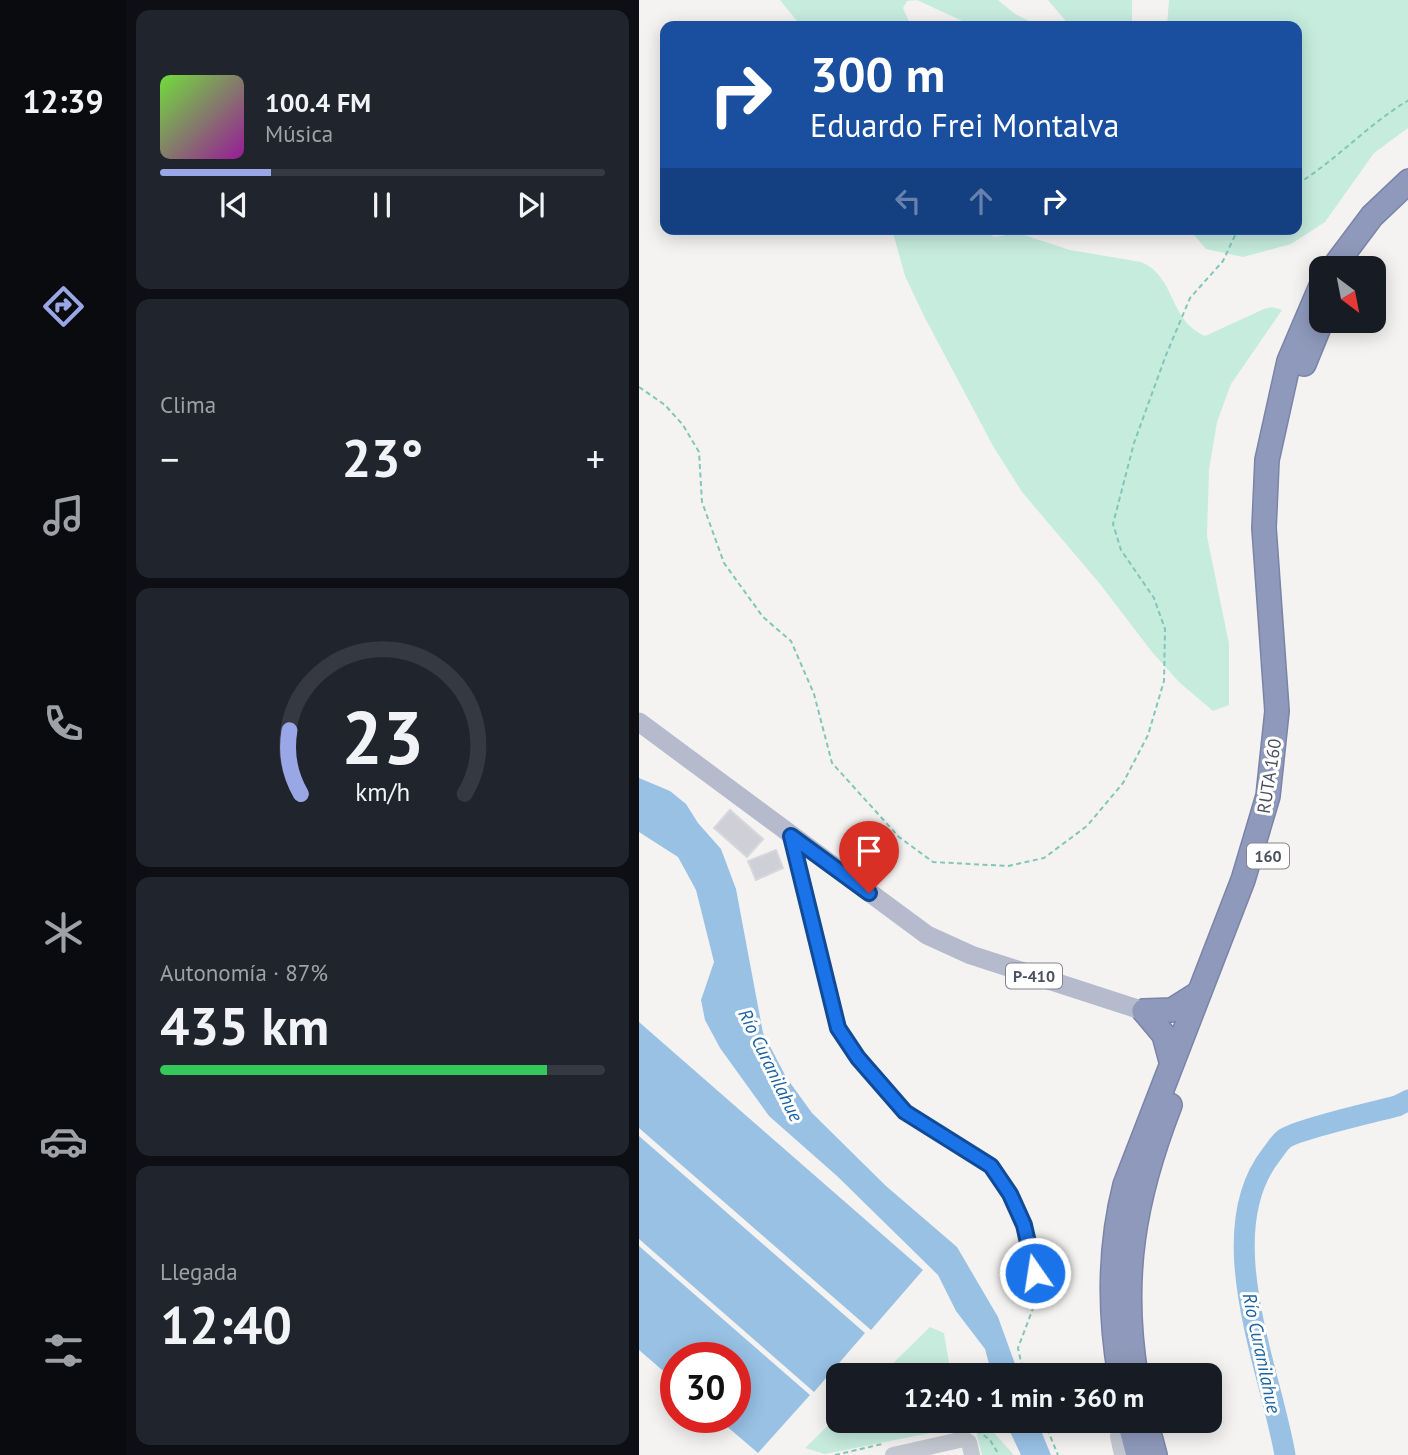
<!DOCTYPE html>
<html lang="es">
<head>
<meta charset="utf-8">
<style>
  body { margin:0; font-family:"PT Sans",sans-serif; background:#20242c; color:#f1f3f6; height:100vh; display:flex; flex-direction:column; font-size:26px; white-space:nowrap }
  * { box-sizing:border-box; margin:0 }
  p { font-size:23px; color:#9ea1a6 }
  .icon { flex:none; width:38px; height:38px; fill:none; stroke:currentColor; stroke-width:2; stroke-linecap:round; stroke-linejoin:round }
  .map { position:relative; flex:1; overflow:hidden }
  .sheet { display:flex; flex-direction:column; gap:10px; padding:10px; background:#0d0f14; width:513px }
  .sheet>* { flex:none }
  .top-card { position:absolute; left:21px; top:21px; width:642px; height:214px; border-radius:14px; box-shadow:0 4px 18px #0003; background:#1a4fa0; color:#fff; overflow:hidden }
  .needle { width:46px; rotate:148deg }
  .tools { position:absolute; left:670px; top:256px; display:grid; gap:14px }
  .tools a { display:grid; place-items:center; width:77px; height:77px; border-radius:14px; background:#171b24; box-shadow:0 4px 18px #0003; font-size:35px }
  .speed { position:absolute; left:21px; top:1342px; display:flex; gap:14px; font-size:35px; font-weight:700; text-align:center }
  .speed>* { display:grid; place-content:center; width:91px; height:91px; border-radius:50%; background:#171b24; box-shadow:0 4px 18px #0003; line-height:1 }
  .speed .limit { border:10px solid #d22; background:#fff; color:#111 }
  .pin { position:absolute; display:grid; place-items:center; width:60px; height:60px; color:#fff; margin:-72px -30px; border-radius:50% 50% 50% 0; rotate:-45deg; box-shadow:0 0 7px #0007 }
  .pin .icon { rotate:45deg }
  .me { position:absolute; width:77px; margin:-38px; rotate:347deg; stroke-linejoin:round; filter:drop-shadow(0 0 5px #0008) }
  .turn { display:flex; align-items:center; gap:24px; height:147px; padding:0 35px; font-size:32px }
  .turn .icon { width:91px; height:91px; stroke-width:2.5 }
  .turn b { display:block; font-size:49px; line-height:60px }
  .lanes { display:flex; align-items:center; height:66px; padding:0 35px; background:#0003; justify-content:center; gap:35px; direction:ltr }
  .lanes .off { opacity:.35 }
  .big { font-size:52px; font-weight:700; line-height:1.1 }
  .sheet .tile { flex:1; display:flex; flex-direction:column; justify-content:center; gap:10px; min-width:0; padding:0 24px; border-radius:14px; background:#20242c }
  .sheet .dial { align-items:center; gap:0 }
  .dial svg { height:182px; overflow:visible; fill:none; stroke:#363941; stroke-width:7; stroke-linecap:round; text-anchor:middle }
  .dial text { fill:#f1f3f6; stroke:none }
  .song { display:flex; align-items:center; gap:21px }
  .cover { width:84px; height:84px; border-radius:10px; background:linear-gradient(135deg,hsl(100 70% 55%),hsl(300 70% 35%)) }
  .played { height:7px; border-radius:4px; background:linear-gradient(90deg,#99a7e6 25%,#363941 25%) }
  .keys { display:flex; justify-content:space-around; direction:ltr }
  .heat { display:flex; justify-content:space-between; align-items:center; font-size:38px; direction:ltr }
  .charge { height:10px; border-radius:5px; background:linear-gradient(90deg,#34c759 87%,#363941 0) }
  .trip { position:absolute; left:187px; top:1363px; width:396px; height:70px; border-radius:14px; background:#171b24; box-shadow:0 4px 18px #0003; font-weight:700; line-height:70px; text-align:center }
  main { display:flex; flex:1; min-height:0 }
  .dock { display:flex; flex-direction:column; width:126px; justify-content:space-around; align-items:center; background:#090b0e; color:#9ea1a6 }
  .dock .icon { width:49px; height:49px }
  .dock .current { color:#99a7e6 }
  .dock b { font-size:32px; color:#f1f3f6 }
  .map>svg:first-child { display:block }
  .green { fill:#c6ecde }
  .water { fill:#98c1e4 }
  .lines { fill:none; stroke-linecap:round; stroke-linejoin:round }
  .river { stroke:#98c1e4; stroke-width:21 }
  .building { fill:#cfd0d7; stroke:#d7d7dc; stroke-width:2 }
  .highway-casing { stroke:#7a84a7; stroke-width:26 }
  .path { stroke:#81c7b6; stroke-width:2; stroke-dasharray:5 3.5; stroke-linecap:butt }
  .minor { stroke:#c4c8d2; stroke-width:16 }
  .major { stroke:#b5bbcd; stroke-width:19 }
  .highway { stroke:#8f99bb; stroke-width:23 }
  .route-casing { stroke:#114b97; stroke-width:18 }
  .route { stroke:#1a73e8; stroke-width:12 }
  .labels { text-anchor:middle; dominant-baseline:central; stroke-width:6; stroke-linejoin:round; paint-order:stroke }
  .shield { fill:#fff; stroke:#81848e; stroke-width:2 }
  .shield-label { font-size:16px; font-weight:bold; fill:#4b505e }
  .street-label { font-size:18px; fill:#4b505e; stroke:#fff }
  .water-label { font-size:19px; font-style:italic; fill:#1c63a0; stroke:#fff }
</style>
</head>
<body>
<main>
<nav class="dock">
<b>12:39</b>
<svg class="icon current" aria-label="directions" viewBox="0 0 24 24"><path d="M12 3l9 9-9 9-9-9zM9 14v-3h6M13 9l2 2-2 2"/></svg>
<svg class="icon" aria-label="music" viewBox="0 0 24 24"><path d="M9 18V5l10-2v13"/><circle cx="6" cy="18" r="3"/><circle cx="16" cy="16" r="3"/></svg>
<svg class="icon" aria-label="phone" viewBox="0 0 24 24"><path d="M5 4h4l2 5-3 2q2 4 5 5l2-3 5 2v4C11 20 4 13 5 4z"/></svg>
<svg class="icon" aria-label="climate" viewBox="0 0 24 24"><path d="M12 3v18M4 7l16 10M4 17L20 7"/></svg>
<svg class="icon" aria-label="car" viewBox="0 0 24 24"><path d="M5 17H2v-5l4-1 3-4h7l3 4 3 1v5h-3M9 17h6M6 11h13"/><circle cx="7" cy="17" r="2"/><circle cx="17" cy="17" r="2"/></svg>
<svg class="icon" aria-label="filters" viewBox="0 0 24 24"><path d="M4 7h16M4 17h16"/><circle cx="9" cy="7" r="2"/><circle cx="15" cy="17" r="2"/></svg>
</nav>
<section class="sheet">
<div class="tile">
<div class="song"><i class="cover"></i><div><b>100.4 FM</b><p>Música</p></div></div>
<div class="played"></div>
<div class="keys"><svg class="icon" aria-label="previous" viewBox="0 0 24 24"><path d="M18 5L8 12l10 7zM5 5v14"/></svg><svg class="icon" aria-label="pause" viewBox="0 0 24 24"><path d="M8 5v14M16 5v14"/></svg><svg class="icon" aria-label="next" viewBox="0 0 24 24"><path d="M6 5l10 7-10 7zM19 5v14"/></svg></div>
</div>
<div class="tile"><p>Clima</p>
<div class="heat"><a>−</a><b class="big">23°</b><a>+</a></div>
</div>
<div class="tile dial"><svg viewBox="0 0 100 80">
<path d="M14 69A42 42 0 1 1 86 69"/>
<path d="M14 69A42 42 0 0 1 9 41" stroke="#99a7e6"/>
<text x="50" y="56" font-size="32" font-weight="700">23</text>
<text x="50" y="72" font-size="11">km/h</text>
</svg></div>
<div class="tile"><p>Autonomía · 87%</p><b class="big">435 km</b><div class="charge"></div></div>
<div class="tile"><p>Llegada</p><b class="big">12:40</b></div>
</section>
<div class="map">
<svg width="770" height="1455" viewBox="0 0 770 1455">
  <rect width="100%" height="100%" fill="#f4f3f2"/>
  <g class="green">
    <path d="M141,0H359L376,14L400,26H334L278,0L268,1L264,8L272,26H162Z"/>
    <path d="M409,0H493V26H431Z"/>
    <path d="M530,0H769V128L735,153L686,222L652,244L604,257L567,249L550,229H658V26H528Z"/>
    <path d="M253,229H338L356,237L379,233L431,250L502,262C537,276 529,320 566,336L625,309L633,307L643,310L592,384L578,422L570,470L568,536L590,644V705L574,711L541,683L513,652L461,584L383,492L354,446L286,318L266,276Z"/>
    <path d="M291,1327L305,1333L312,1375H242Z"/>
    <path d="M199,1416L200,1421H320L321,1427L186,1454L166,1448Z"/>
    <path d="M345,1422L375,1455H343L335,1424Z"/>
  </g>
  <g class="water">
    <path d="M0,778L31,791L47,804L59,823L82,849L97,889L124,1033L147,1077L173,1113L247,1186L318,1247L359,1317L380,1375H353L346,1349L317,1311L299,1275L198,1176L130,1116L81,1048L66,1020L62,1000L75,962L57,890L39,857L0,832Z"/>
    <path d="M0,1022L284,1270L232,1330L0,1128Z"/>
    <path d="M0,1136L226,1333L175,1392L0,1239Z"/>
    <path d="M0,1246L171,1395L119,1453L78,1418H96V1358H37V1382L0,1350Z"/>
    <path d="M366,1421H398L412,1455H382Z"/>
  </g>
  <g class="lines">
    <path class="river" d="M646,1455C631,1368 571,1233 632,1155C636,1150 640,1143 645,1139C656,1130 739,1111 758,1106L770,1100"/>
  </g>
  <g class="building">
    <path d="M91,810L124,839L108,857L75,828Z"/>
    <path d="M137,850L144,868L117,880L109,861Z"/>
  </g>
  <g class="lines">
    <g class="highway-casing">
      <g id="highway">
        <path d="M694,268L733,216L770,181"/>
        <path d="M665,364L683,320"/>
        <path d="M505,1011L533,1010L560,993"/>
        <path d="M505,1011L525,1035L532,1061"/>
        <path d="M481,1376C470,1311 470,1248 486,1185L604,880L629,796L638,711L625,528L628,460L650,361L682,286"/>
        <path d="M497,1376C481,1276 495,1198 531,1105"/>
        <path d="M490,1421L499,1455"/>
        <path d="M507,1421L516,1455"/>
      </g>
    </g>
    <g class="path">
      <path d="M658,184C698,160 729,124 770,100"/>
      <path d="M0,387L26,405L44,425L60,452L63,502L85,563L124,617L152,641L175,694L193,763L260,837L294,862L369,866L405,858L448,826L484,783L509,735L525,681L526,629L515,598L482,550L474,524L495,443L527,355L551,298L584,261L599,229"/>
      <path d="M385,1376L379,1348L396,1303"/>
      <path d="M405,1421L419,1455"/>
      <path d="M338,1430L351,1440L360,1455"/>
      <path d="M196,1455L243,1444"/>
    </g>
    <g class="minor">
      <path d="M152,836L199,1028L219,1058L266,1112L352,1166L371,1194L385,1225L399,1288"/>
      <path d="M254,1455L325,1439L330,1442L333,1455"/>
      <path d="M483,1455L479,1436L482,1426L491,1423"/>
    </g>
    <path class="major" d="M0,722L288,935L332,955L505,1011"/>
    <use href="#highway" class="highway"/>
  </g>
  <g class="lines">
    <g class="route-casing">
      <path id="route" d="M230,893L152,836L199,1028L219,1058L266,1112L352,1166L371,1194L385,1225L396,1273"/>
    </g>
    <use href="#route" class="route"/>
  </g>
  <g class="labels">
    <g class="shield">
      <rect x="608" y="843.5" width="42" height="25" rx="5"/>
      <rect x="367" y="963.5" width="56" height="25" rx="5"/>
    </g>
    <g class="shield-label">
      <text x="629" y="856">160</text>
      <text x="395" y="976">P-410</text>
    </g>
    <g class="street-label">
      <text transform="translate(630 776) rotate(-81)">RUTA 160</text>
    </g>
    <g class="water-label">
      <text transform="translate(132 1065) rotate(64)">Río Curanilahue</text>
      <text transform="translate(623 1353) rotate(78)">Río Curanilahue</text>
    </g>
  </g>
</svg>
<div class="tools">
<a><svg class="needle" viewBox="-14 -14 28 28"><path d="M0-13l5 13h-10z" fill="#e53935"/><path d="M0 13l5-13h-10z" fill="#9ea1a6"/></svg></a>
</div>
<div class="speed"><div class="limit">30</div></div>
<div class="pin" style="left:230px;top:893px;background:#d93025"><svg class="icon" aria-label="arrive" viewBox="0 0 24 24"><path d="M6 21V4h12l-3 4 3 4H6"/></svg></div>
<svg class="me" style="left:396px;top:1273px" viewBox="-20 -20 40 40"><circle r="17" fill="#1a73e8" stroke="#fff" stroke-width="3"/><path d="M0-11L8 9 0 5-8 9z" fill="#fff"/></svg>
<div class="trip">12:40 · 1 min · 360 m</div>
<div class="top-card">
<div class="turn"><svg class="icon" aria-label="right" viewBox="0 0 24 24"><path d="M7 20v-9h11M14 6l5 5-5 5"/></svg><div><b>300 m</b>Eduardo Frei Montalva</div></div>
<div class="lanes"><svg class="icon off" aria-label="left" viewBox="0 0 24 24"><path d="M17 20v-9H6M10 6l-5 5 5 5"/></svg><svg class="icon off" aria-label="ahead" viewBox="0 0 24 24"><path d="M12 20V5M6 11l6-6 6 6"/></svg><svg class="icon" aria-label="right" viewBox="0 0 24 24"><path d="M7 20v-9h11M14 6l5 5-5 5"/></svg></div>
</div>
</div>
</main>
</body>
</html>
